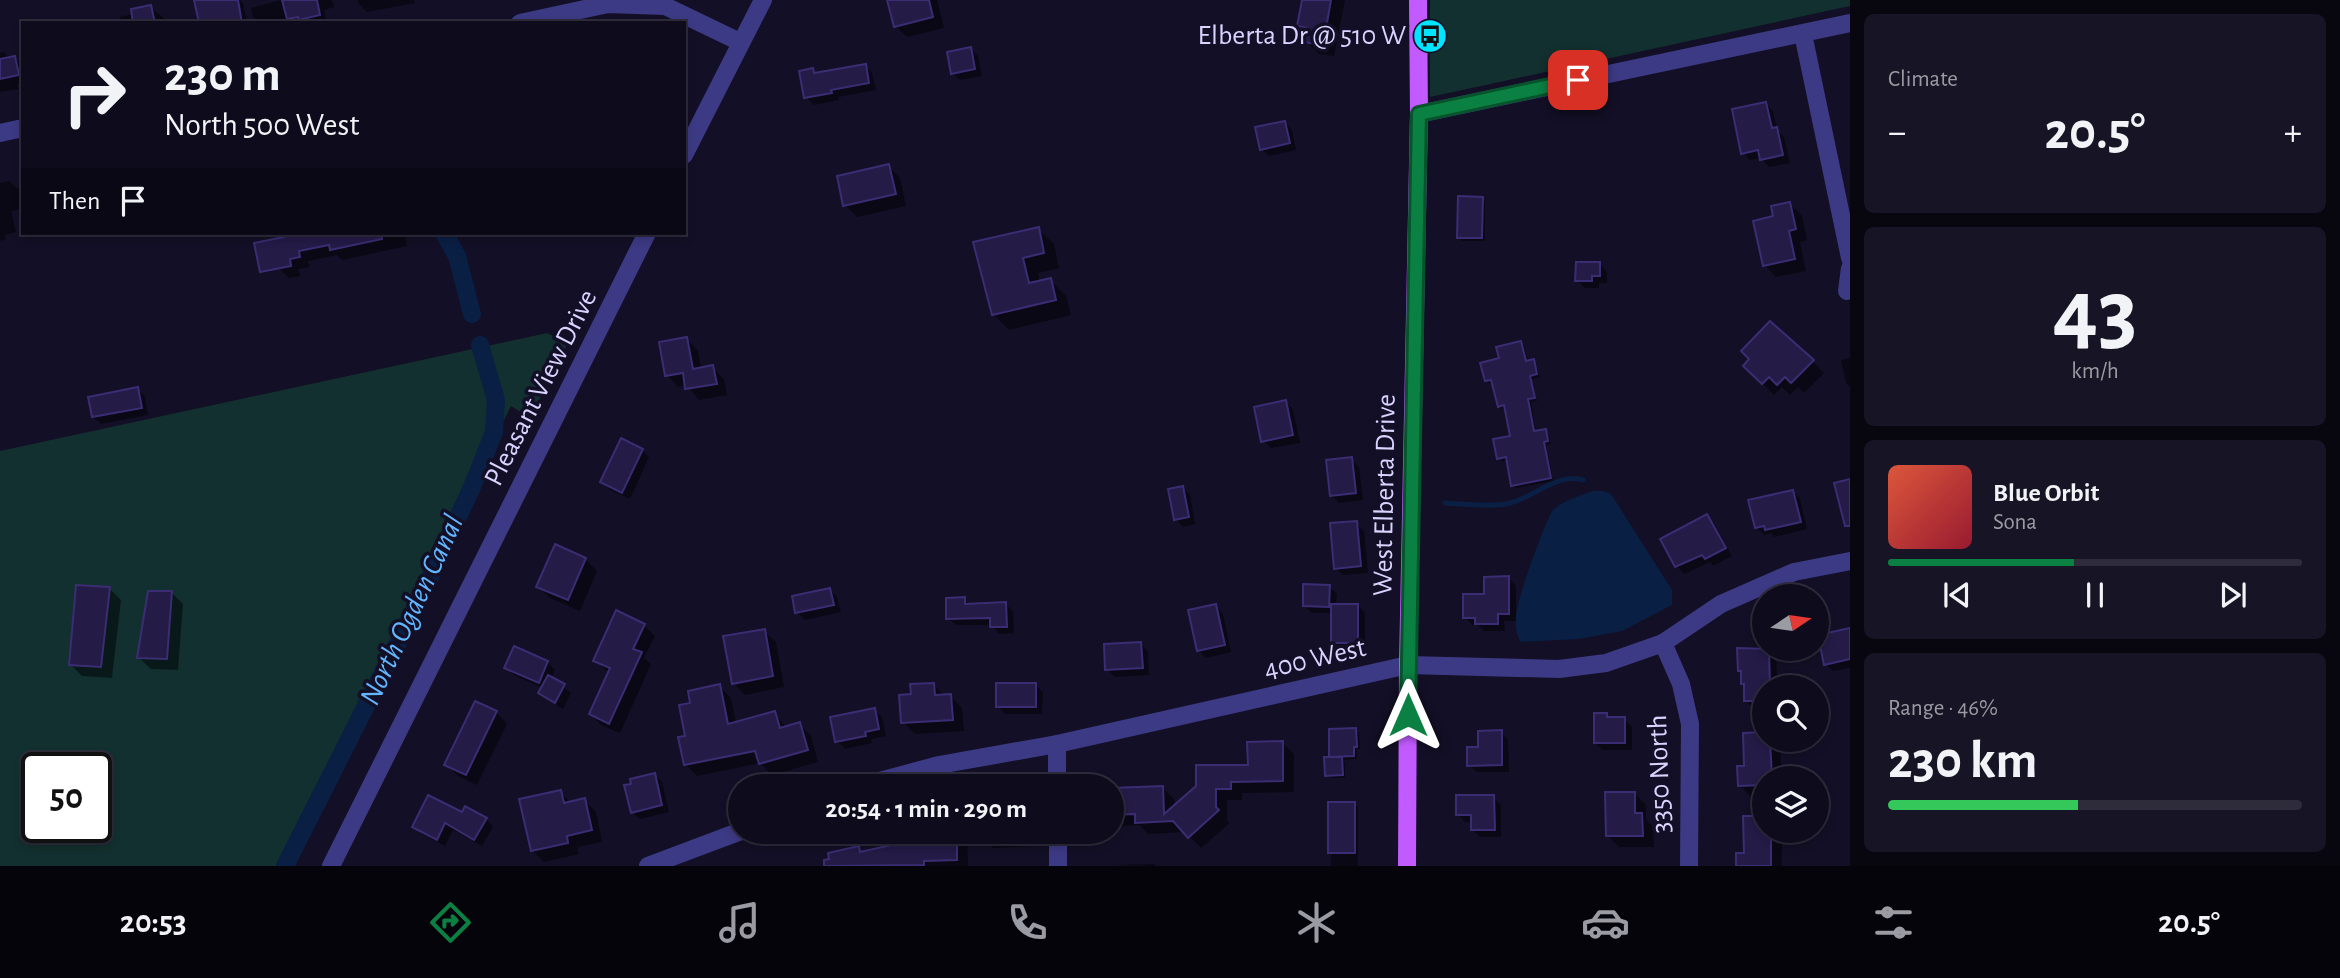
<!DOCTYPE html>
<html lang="en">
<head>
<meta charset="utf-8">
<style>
  body { margin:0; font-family:"Alegreya Sans",sans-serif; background:#171425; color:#f1f3f6; height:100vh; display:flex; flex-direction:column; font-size:26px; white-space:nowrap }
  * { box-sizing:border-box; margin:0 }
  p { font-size:23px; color:#9b9ba3 }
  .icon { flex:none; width:38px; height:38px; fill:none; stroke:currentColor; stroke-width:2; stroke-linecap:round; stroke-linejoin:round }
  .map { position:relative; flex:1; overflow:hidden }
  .sheet { display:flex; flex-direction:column; gap:14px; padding:14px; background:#08060f; width:490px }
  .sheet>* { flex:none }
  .hud { position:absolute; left:21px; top:21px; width:665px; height:214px; border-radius:0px; box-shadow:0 4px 10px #0003,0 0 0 2px #2e2b3b; background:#0e0b1c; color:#f1f3f6; overflow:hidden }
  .needle { width:46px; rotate:77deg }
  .buttons { position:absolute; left:1752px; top:584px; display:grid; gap:14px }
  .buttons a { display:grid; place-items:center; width:77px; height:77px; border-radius:50%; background:#0e0b1c; box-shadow:0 4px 10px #0003,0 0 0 2px #2e2b3b; font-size:35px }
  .speed { position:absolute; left:21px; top:752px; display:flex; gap:14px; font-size:35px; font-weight:700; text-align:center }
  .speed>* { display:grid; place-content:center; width:91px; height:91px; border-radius:50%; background:#0e0b1c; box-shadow:0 4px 10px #0003,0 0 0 2px #2e2b3b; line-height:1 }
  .speed .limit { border:4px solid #111; border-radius:10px; background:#fff; color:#111 }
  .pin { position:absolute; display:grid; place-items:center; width:60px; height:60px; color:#fff; margin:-30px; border-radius:14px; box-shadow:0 4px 10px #0006 }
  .me { position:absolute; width:77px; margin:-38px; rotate:0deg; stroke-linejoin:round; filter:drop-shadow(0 0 5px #0008) }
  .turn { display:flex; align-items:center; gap:24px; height:147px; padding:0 28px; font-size:32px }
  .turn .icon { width:91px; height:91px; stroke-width:2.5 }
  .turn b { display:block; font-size:49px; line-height:60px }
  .then { display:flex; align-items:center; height:66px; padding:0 28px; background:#0003; gap:14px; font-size:26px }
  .big { font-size:52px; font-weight:600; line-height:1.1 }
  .sheet .tile { flex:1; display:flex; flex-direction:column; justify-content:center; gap:10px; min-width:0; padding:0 24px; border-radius:10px; background:#171425 }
  .sheet .dial { align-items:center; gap:0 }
  .dial b { font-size:91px; line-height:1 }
  .song { display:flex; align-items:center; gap:21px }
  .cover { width:84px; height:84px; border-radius:10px; background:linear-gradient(135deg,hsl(10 70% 55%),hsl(350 70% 35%)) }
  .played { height:7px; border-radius:4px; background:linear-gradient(90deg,#0b8043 45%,#2e2b3b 45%) }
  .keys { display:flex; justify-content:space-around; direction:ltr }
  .heat { display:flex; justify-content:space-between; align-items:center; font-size:38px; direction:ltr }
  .charge { height:10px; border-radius:5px; background:linear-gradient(90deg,#34c759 46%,#2e2b3b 0) }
  .trip { position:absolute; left:728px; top:774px; width:396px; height:70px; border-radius:35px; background:#0e0b1c; box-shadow:0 4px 10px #0003,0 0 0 2px #2e2b3b; font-weight:600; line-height:70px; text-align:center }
  .menu { display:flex; height:112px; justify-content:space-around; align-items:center; background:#06040b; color:#9b9ba3 }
  .menu .icon { width:49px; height:49px }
  .menu .active { color:#0b8043 }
  .menu b { font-size:32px; color:#f1f3f6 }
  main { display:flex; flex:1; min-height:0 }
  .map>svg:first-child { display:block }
  .green { fill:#12302f; fill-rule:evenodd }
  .water { fill:#0a1f44 }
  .shadow { fill:#0007 }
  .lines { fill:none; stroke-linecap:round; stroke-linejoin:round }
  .stream { stroke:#0a1f44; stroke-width:5 }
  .canal { stroke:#0a1f44; stroke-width:18 }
  .building { fill:#241b47; stroke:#3b2d73; stroke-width:2 }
  .minor { stroke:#3d3a85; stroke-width:18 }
  .major { stroke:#c25bff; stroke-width:18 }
  .route-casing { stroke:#07532c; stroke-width:18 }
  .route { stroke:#0b8043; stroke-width:12 }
  .labels { text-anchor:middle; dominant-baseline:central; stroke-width:7; stroke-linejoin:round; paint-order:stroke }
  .poi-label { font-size:28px; fill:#d9d4ff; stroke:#130f26; text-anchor:end }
  .street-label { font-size:28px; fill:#d9d4ff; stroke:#130f26 }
  .water-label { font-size:30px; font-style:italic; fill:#62b6ff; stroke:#130f26 }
</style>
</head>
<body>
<main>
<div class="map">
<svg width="1850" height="866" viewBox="0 0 1850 866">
  <rect width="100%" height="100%" fill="#130f26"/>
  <g class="green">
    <path d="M1430,0H1850V6L1430,97Z"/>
    <path d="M547,333L568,343L530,418L511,406L280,866H0V451ZM37,768H96V828H37Z"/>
  </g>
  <path class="water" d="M1593,491H1603L1611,494L1672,590V605L1622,631L1579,639L1521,642C1514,632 1515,617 1518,605C1520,593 1547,515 1554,509C1565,500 1579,496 1593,491Z"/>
  <g class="shadow">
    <path d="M196,0H240L243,3L247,23H201Z"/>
    <path d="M281,0H332L334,7L324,10L327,22L325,23H293L288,19L259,23L253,17L251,8Z"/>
    <path d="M358,0H414L415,3L367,12L359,4Z"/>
    <path d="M890,0H937L944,28L907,37L895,26Z"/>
    <path d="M1303,0H1345L1334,56L1319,54L1307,42L1308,35L1299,25Z"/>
    <path d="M150,7L170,23H121L120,17L134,14Z"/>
    <path d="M971,49L978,56L982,76L960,80L952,73Z"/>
    <path d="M4,52L10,59L15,58L22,65L23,83L17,84L18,89L0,92V53Z"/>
    <path d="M865,66L872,73L876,90L838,97L839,100L814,105L806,97L813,70L816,74Z"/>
    <path d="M1766,104L1773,111L1777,130L1784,137L1790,163L1769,167L1761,158L1750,160L1743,153Z"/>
    <path d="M1285,123L1292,130L1296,150L1269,156L1261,149Z"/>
    <path d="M888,166L900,178L906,206L857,217L845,205Z"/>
    <path d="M9,181L17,188L23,187V209L11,211L16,232L5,235L6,239L0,241V183Z"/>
    <path d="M1482,198L1485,202V241H1462L1459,237Z"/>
    <path d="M1790,204L1802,216L1807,240L1800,242L1806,271L1776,277L1765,265Z"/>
    <path d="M1038,229L1054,244L1059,268L1038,273L1040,283L1050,280L1066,296L1071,315L1009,330L993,314Z"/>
    <path d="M284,233H405L407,246L342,260L337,255L308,261L309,267L299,269L300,276L289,278L279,268L286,238Z"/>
    <path d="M1599,264L1607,272V283H1599V288H1585L1577,280Z"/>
    <path d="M687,339L698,351L701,369L712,367L724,379L727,395L699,400L687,385L678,387L667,375Z"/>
    <path d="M1521,343L1524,346L1528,362L1533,361L1536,364L1540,377L1532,379L1537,401L1531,402L1536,432L1545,431L1548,434L1551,444L1546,445L1553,481L1516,488L1513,485L1508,460L1502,461L1499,458L1512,437L1506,408L1502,409L1499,406L1494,383L1490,384L1486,380L1501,360Z"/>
    <path d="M1850,358V387L1846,383L1841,360Z"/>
    <path d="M1812,361L1824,373L1804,393L1798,387L1790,395L1782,387L1774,395L1745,366Z"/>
    <path d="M137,389L145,396L148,415L101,424L93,417Z"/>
    <path d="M1286,402L1293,410L1300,443L1271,448L1263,441Z"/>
    <path d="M642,450L649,457L630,499L610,490L603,482Z"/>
    <path d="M1351,459L1359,467L1363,500L1339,503L1331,495Z"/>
    <path d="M1182,488L1190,495L1195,524L1183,527L1176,519Z"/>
    <path d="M1793,491L1800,499L1807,529L1774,537L1771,533L1764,535L1756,527Z"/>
    <path d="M1707,516L1714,523L1732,556L1713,566L1710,562L1684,574L1677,566Z"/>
    <path d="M1356,523L1364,531L1368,573L1343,575L1335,568Z"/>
    <path d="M585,559L597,571L580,611L550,598L538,586Z"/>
    <path d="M1508,578L1516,586V621H1504L1505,631H1484L1478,625H1472L1465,617L1486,595Z"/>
    <path d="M1329,587L1337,594L1336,605H1358L1365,613V650H1340L1332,643V613H1312L1304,605Z"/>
    <path d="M110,589L121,600L112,678L82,676L71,665Z"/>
    <path d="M830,590L837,597L841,612L805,620L797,612Z"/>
    <path d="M172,593L183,604L178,670L151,669L139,658Z"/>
    <path d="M964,599L970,605L1005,604L1013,611L1014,633L999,634L992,625H956L948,618Z"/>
    <path d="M1216,606L1223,614L1231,652L1206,658L1198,650Z"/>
    <path d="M644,626L655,636L644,658L651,664L620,733L601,725L591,714L609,673L595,660Z"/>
    <path d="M1850,629V668L1833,671L1826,664Z"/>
    <path d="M764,631L776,642L784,687L745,695L733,683Z"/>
    <path d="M1141,644L1148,651L1149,675L1115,677L1107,669Z"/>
    <path d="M1769,649L1776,657L1778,688H1764V708H1754L1746,701V686L1739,670Z"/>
    <path d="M547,662L555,670L551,678L571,693L563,709L548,700L540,693L543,688L514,675L506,668Z"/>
    <path d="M933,685L945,696H950L962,708L964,731L915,734L903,722L912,695Z"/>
    <path d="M1035,685L1043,692L1042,714H1005L998,706Z"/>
    <path d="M719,686L731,698L736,723L774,713L787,728L799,724L811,736L818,762L772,775L760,763L697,776L685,764L693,704Z"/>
    <path d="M874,710L882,717L886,736L871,739L872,743L845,749L837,741Z"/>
    <path d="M496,712L507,724L477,785L458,776L446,764Z"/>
    <path d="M1606,715L1610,719H1624L1632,727V750H1603L1595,743Z"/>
    <path d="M1356,730L1359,733L1360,749H1357V759L1342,760L1345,762V778H1330L1327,775L1334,759L1331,757Z"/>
    <path d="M1501,732L1508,740L1509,772H1477L1469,765L1480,749Z"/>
    <path d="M1764,734V740H1775L1780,745L1782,779H1764V797H1751L1740,785L1746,767Z"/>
    <path d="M1282,743L1294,754V792L1242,793V800H1227V820L1230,823L1201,848L1185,832L1148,834L1140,825L1117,826L1111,820V790L1162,787L1174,799V808L1249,767Z"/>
    <path d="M654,775L662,782L669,812L640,819L632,812Z"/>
    <path d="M560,792L571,803L584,800L596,812L602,842L577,847L579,854L544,862L532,850Z"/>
    <path d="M1634,793L1646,805V819L1653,827L1654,847H1619L1608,836Z"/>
    <path d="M1493,797L1501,805V837H1480L1473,830V822H1465L1458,814Z"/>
    <path d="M1330,804H1354L1358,807V866H1331Z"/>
    <path d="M462,814L486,819L493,827L482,846L453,830L445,846L422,834L414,827Z"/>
    <path d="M1764,818V831H1782V866H1738V854H1745Z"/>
    <path d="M897,831H967L968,866H833L830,854L858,848L863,853L898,845Z"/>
    <path d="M985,831H1036L1037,846L993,848L985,840Z"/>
    <path d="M1154,864L1156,866L1113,865Z"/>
  </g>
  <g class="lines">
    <path class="stream" d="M1445,503C1465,504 1486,507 1506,504C1531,500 1557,472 1583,480"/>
    <g class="canal">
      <path d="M444,233L457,256L472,314"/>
      <path d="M285,866L417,605L472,487L494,432L496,400L480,345"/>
    </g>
  </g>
  <g class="building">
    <path d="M194,0H238L242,23H199Z"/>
    <path d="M282,0H317L320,15L298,20V17L287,19Z"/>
    <path d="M887,0H929L933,17L894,27Z"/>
    <path d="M1302,0H1331L1323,46L1305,42L1308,28L1297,26Z"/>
    <path d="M151,5L155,23H133L131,9Z"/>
    <path d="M971,47L975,69L951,74L947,52Z"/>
    <path d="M15,56L19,75L0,79V59Z"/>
    <path d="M866,64L869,83L831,90L832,93L804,98L799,71L813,68L814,73Z"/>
    <path d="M1766,102L1772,128L1777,127L1783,155L1760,160L1758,150L1741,154L1732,109Z"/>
    <path d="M1285,121L1290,143L1260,150L1255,127Z"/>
    <path d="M889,164L896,194L843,206L837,176Z"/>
    <path d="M1458,196L1483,197L1482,238H1457Z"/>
    <path d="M1790,202L1796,229L1789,231L1795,259L1763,266L1753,221L1773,216L1771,206Z"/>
    <path d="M1039,227L1044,253L1023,258L1029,283L1051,278L1056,300L992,315L973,242Z"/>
    <path d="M283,233H381L382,239L330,250L329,245L299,251L300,257L290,259L291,266L260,272L254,243L284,237Z"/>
    <path d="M1576,262H1600V276H1592V281H1575Z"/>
    <path d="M1770,321L1814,360L1791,383L1785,377L1777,385L1769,377L1762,384L1743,366L1749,359L1741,351Z"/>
    <path d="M687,337L693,369L713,365L717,384L685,389L683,373L665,376L659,342Z"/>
    <path d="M1521,341L1526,361L1534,359L1537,374L1530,376L1535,398L1528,399L1534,431L1546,429L1548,441L1544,442L1551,478L1511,486L1506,457L1497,459L1493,439L1510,436L1504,405L1498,407L1491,380L1485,381L1480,363L1499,358L1496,347Z"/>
    <path d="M138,387L142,408L92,417L88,397Z"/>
    <path d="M1286,400L1293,435L1261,442L1254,407Z"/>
    <path d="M621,438L643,449L622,493L600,482Z"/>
    <path d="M1352,457L1356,493L1330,496L1326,460Z"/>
    <path d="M1850,479V526H1845L1834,483Z"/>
    <path d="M1183,486L1189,517L1174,520L1168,489Z"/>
    <path d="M1793,490L1801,522L1765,530L1764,526L1755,528L1748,500Z"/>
    <path d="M1707,514L1726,548L1705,559L1702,555L1675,567L1660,539Z"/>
    <path d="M1357,521L1361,566L1334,569L1330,523Z"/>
    <path d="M555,544L586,558L568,600L536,587Z"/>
    <path d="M1509,576V614H1498V624H1475V618H1463V594H1484V577Z"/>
    <path d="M1303,584L1330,585L1329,607L1303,606Z"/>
    <path d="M76,585L110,587L101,667L69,665Z"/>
    <path d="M830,588L834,605L795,613L792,596Z"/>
    <path d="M148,591H172L167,659L137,658Z"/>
    <path d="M965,597V604L1006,602L1007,627H990V618L946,619V598Z"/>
    <path d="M1216,604L1225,645L1197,651L1188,610Z"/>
    <rect x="1331" y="604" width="27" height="39"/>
    <path d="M616,610L645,624L633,649L642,652L609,724L589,714L610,668L593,661Z"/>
    <path d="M1850,628V659L1824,665L1818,635Z"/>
    <path d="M765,629L773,676L732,684L723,636Z"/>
    <path d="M1141,642L1143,668L1105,670L1104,644Z"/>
    <path d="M514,646L548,661L539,683L504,668Z"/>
    <path d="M1737,648L1769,649L1770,688H1764V701H1744V684H1741V671H1738Z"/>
    <path d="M548,675L565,684L555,703L538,693Z"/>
    <path d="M934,683L935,695L951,694L953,720L901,723L899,695L911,694L910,684Z"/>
    <rect x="996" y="683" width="40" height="24"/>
    <path d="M720,684L728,724L775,711L780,728L800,722L808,750L759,764L755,751L684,765L678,737L685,736L679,705L690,703L688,691Z"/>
    <path d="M475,701L497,711L466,775L444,765Z"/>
    <path d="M875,708L879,729L865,732L866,736L835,742L830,717Z"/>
    <path d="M1594,713H1607V717H1625V743H1594Z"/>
    <path d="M1356,728L1357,747H1354V756L1329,757V729Z"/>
    <path d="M1502,730V765L1467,766V747H1478V731Z"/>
    <path d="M1764,732V740H1770L1772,779H1764V785L1738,786L1737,766H1744L1743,733Z"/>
    <path d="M1283,741V781L1231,782V789H1216V807L1219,810L1188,838L1173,821L1135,823V814L1111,815V788L1163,786L1164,814L1196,786V765H1248L1247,742Z"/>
    <path d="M1324,757H1342L1343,775L1325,776Z"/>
    <path d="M655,773L662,805L631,813L624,785L631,784L630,779Z"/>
    <path d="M561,790L564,803L585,798L592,830L567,836L568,843L531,851L519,799Z"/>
    <path d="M1605,792H1635V813H1642L1643,836H1606Z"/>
    <path d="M428,795L462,812L465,806L487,818L474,840L445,823L437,840L412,827Z"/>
    <path d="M1456,795H1494L1495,830H1471V815H1456Z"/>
    <rect x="1328" y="802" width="27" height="51"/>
    <path d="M1743,816H1764V831H1771V866H1736V853H1744Z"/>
    <path d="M896,831H957V860L924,861V865L824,866V860L829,859L828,853L859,846L860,852L896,844Z"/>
  </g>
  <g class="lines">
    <g class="minor">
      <path d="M520,23L608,4L665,6L740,42"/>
      <path d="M1803,34L1850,258"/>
      <path d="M1419,114L1850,23"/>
      <path d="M0,133L23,128"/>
      <path d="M684,155L763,0"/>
      <path d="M1847,291L1850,268"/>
      <path d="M1663,643L1681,684L1690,724L1689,866"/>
      <path d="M1057,744V786"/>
      <path d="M861,786L939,765L1057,744L1408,665L1559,669L1606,663L1663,643L1721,604L1794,572L1850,561"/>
      <path d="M1058,831V866"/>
      <path d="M331,866L647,233"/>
      <path d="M648,866L741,831"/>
    </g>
    <path class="major" d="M1407,866L1408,665L1419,114L1418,0"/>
  </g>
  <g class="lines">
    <g class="route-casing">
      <path id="route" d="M1408,715L1419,114L1578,80"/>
    </g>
    <use href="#route" class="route"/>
  </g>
  <defs>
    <g id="bus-disc" transform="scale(1.75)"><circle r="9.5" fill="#00e5ff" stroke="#130f26"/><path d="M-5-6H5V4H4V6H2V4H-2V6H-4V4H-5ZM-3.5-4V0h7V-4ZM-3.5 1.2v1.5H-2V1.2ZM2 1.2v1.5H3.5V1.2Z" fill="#111"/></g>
  </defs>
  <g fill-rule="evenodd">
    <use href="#bus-disc" x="1430" y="36"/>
  </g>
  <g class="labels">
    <g class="poi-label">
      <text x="1406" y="36">Elberta Dr @ 510 W</text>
    </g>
    <g class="street-label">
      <text transform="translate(541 388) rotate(-63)">Pleasant View Drive</text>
      <text transform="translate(1385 495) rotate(-89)">West Elberta Drive</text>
      <text transform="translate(1315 659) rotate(-13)">400 West</text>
      <text transform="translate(1660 774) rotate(-92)">3350 North</text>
    </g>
    <g class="water-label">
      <text transform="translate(412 610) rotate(-65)">North Ogden Canal</text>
    </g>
  </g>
</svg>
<div class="buttons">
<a><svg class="needle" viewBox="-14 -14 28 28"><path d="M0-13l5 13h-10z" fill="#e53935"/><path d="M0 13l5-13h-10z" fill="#9b9ba3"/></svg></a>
<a><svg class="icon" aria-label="search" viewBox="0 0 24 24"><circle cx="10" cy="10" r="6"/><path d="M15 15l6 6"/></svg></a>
<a><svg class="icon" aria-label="layers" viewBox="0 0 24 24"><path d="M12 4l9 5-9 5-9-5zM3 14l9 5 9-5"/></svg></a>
</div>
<div class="speed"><div class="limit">50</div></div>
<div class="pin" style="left:1578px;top:80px;background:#d93025"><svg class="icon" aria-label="arrive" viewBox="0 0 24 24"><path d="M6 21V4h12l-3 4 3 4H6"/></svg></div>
<svg class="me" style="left:1408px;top:715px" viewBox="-20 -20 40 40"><path d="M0-17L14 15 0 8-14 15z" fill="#0b8043" stroke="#fff" stroke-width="4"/></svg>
<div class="trip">20:54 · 1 min · 290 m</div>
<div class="hud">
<div class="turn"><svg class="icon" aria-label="right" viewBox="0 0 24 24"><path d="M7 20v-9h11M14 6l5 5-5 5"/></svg><div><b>230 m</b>North 500 West</div></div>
<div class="then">Then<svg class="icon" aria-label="arrive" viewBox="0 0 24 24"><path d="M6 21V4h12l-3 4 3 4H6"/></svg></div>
</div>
</div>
<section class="sheet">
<div class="tile"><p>Climate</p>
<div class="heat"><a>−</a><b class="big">20.5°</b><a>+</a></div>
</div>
<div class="tile dial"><b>43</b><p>km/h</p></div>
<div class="tile">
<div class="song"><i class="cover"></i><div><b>Blue Orbit</b><p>Sona</p></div></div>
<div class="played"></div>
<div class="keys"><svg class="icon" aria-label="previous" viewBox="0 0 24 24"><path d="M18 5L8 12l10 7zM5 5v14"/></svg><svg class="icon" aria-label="pause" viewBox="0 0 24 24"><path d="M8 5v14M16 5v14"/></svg><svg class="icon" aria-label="next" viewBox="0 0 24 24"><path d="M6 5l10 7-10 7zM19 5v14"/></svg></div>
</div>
<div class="tile"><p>Range · 46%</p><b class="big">230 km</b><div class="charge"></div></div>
</section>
</main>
<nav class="menu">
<b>20:53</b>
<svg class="icon active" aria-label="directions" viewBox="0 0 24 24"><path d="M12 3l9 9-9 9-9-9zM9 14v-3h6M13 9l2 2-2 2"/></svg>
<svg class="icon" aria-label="music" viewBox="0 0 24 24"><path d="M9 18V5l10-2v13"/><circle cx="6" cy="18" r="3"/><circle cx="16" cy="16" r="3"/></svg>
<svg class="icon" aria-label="phone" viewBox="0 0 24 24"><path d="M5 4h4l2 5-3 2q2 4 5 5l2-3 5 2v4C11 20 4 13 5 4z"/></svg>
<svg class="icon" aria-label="climate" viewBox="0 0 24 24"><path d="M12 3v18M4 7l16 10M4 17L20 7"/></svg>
<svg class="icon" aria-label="car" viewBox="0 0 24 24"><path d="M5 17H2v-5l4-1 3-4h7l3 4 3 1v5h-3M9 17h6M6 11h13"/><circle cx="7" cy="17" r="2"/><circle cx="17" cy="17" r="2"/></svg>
<svg class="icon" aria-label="filters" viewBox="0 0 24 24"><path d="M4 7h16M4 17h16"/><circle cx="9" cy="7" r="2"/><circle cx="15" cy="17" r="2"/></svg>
<b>20.5°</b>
</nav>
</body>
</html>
